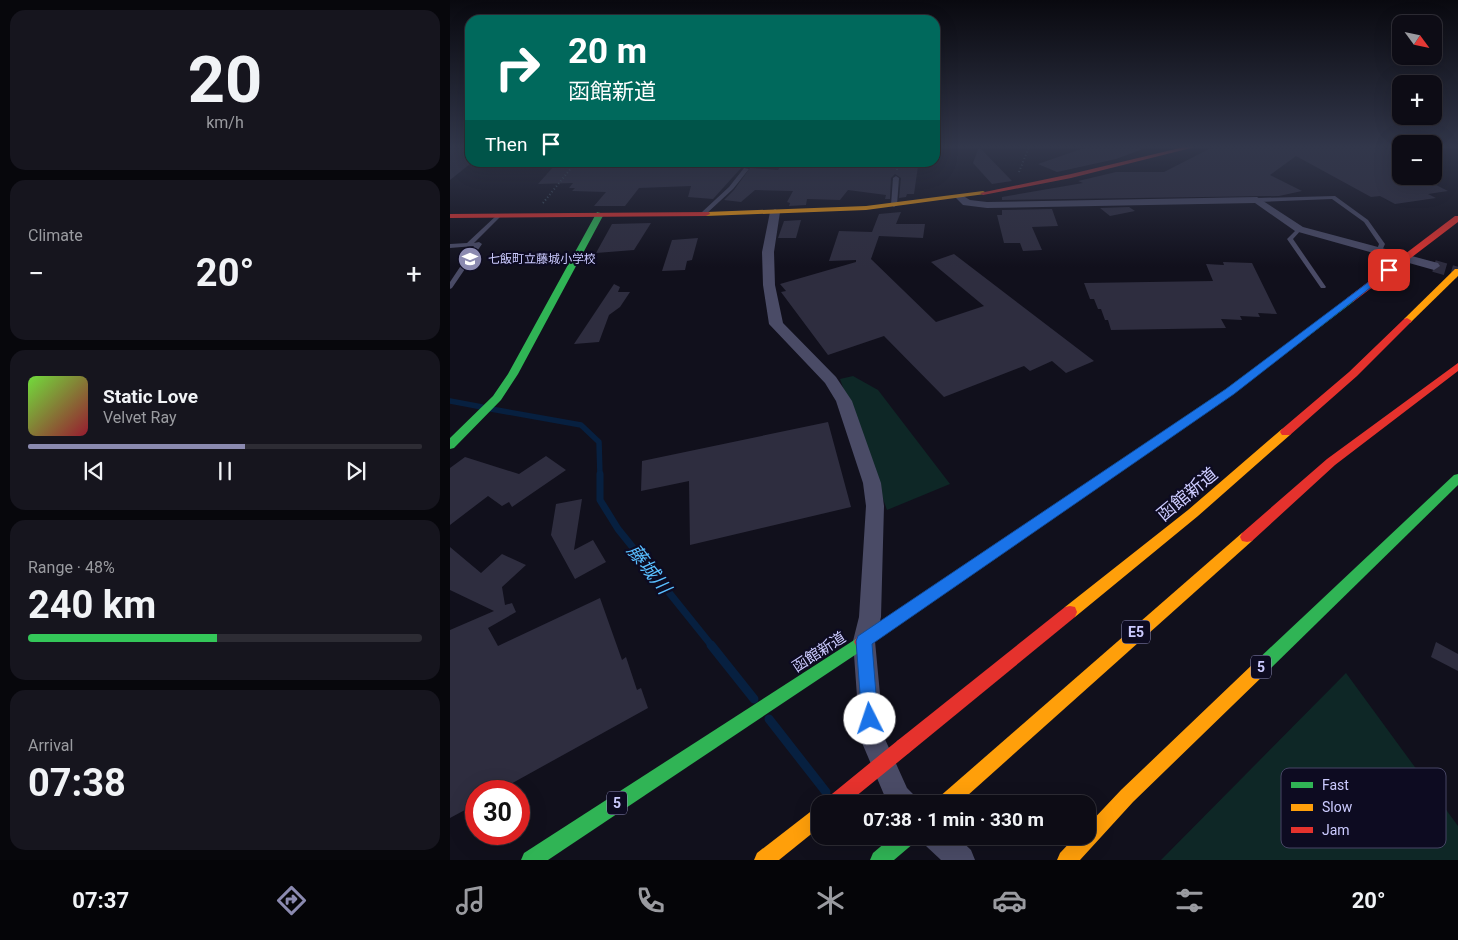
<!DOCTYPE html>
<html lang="en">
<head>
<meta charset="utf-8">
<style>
  body { margin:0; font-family:Roboto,"Noto Sans JP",sans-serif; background:#16151e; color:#f1f3f6; height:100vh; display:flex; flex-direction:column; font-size:19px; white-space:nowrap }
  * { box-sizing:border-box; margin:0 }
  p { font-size:16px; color:#9a9ba0 }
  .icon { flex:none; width:28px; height:28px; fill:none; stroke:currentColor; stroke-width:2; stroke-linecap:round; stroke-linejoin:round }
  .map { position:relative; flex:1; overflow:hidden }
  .panel { display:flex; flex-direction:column; gap:10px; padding:10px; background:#07070c; width:450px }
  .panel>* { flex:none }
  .banner { position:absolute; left:15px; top:15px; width:475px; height:152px; border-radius:15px; box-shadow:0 5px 20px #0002,0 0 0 1px #2d2c34; background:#00695c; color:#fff; overflow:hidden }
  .needle { width:32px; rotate:123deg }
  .buttons { position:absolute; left:942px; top:15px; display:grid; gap:10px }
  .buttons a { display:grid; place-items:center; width:50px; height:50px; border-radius:10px; background:#0d0c15; box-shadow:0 5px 20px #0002,0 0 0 1px #2d2c34; font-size:25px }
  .speed { position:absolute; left:15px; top:780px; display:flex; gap:10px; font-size:25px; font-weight:700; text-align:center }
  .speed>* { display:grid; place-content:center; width:65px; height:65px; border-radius:50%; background:#0d0c15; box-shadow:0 5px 20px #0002,0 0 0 1px #2d2c34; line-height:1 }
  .speed .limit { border:8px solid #d22; background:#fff; color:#111 }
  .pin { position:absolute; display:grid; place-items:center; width:42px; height:42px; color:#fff; margin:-21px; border-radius:10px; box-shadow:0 2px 8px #0006 }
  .me { position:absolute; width:55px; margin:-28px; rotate:356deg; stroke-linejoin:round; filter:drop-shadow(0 0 4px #0008) }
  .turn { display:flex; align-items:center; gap:18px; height:105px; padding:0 20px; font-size:22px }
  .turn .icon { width:65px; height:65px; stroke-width:2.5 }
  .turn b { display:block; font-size:35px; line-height:42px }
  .then { display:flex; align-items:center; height:48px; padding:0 20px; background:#0003; gap:10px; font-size:19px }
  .big { font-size:38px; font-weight:700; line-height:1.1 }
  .panel .tile { flex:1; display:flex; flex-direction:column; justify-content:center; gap:8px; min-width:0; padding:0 18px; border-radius:15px; background:#16151e }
  .panel .dial { align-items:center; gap:0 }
  .dial b { font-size:65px; line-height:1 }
  .song { display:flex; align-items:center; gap:15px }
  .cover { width:60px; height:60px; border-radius:8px; background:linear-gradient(135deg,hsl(100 70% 55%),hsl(350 70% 35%)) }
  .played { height:5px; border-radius:2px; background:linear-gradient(90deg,#8b8ab0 55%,#2d2c34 55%) }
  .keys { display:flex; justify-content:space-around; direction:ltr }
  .heat { display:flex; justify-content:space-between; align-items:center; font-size:28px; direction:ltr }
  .charge { height:8px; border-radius:4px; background:linear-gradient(90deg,#34c759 48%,#2d2c34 0) }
  .trip { position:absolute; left:361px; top:795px; width:285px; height:50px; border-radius:15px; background:#0d0c15; box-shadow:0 5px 20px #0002,0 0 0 1px #2d2c34; font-weight:700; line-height:50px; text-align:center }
  .tab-bar { display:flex; height:80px; justify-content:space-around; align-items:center; background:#050508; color:#9a9ba0 }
  .tab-bar .icon { width:35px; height:35px }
  .tab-bar .active { color:#8b8ab0 }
  .tab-bar b { font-size:22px; color:#f1f3f6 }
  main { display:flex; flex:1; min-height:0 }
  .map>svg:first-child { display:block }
  .green { fill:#0e2726 }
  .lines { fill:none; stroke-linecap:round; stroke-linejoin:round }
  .stream-far2 { stroke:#072040; stroke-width:5.5 }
  .stream-far1 { stroke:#072040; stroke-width:7 }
  .stream { stroke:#072040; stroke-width:9 }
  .building { fill:#2e2d3f }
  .street-tunnel { stroke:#2d2c3e; stroke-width:12; stroke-dasharray:12 6; stroke-linecap:butt }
  .path { stroke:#435764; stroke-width:2; stroke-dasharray:1 2.5; stroke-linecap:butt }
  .lane { fill:#4a4b66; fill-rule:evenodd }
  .street { fill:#4a4b66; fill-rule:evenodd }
  .fast { fill:#30b455; fill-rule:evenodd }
  .slow { fill:#ff9f0a; fill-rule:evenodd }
  .jam { fill:#e5322d; fill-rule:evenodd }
  .jam-bridge { stroke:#e5322d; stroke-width:17 }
  .route { fill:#1a73e8; stroke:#114b97 }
  .labels { text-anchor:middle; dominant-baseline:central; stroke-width:4.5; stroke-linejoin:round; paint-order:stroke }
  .far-poi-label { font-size:12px; fill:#cccbff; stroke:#0d0b21; text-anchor:start }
  .shield { fill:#0d0b21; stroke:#9391bc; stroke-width:1 }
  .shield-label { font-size:14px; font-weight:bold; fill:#cccbff }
  .street-label { font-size:15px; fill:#cccbff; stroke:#0d0b21 }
  .near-street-label { font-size:18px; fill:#cccbff; stroke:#0d0b21 }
  .near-water-label { font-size:19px; font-style:italic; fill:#59bfff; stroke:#0d0b21 }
  .key { fill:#0d0b21; stroke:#464564; stroke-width:1 }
  .key-label { font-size:14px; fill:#cccbff }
</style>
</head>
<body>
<main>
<section class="panel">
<div class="tile dial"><b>20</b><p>km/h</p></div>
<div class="tile"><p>Climate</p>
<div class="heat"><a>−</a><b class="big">20°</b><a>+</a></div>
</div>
<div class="tile">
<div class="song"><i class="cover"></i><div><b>Static Love</b><p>Velvet Ray</p></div></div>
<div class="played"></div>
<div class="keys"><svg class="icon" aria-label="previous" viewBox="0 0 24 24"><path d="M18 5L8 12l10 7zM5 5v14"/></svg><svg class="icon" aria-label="pause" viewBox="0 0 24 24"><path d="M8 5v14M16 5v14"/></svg><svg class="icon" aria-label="next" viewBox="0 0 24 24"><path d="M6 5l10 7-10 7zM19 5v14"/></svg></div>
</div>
<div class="tile"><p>Range · 48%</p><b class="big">240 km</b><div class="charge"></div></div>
<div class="tile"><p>Arrival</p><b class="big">07:38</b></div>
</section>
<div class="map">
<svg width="1008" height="860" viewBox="0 0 1008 860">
  <rect width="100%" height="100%" fill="#11101c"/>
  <g class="green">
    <path d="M403,376L428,390L500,484L437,510L390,379Z"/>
    <path d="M896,673L1008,826V860H711Z"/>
  </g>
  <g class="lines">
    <g class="stream-far2">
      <path d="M0,401L32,407"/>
      <path d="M41,409L131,425L149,442L150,476"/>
    </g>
    <path class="stream-far1" d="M150,474V500L168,529L262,646"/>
    <g class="stream">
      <path d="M261,645L304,699"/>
      <path d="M319,719L376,792"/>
    </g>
  </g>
  <g class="building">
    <path d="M20,147V164L0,180V148Z"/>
    <path d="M529,147L562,181L542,184L523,163Z"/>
    <path d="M637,147H692L693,149L666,159L607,172L588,164Z"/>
    <path d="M763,147H951V176H968L998,191L978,194L986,198L945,204L930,196L921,197L846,156L820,175L852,191L829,196L552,200V197L633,183L628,181L666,172H714Z"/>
    <path d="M137,162H251L292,167L263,199L238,197L241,186L189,188L175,206H144L156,192L122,191L125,188H119L123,183L88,184L104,166L135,165Z"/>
    <path d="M341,162H427L468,166L464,194H457L456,197L449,198L451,178L445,174L441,178L440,199H435L436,195L398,190L390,200L357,199L356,205L339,206L340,203L337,202L343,191L305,190L291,202L274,200L284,190L300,168L328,170L330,167H341Z"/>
    <path d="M679,207L685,211L660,216L650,208Z"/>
    <path d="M602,209L608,226L582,227L592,250L573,251L570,243H554L547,215H552V210Z"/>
    <path d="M451,212L446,224H475L473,238L429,236L421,259L486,322L534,306L481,262L504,254L644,361L616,373L602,361L580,371L574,366L494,397L434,336L378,355L331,292L336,291L330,284L406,262V260L379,261L389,231L422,232L429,214Z"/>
    <path d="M351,220L346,238H328L334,221Z"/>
    <path d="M201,223L184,250L146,253L162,224Z"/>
    <path d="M248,238L242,260L237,261L235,270L212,271L222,240Z"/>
    <path d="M773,262L802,263L827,314L808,313L810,317L790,316L792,320L771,319L776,328L661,330L658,320H655L651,309H648L644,299H640L634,283L763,281L756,264L774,265Z"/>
    <path d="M164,284L170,287L168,292H180L170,307L159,315L149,342L124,344Z"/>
    <path d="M378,422L401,507L240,545L239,481L191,491L192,461Z"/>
    <path d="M96,456L116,470L62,507L59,502L52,506L38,496L0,525V468L15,457L69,474Z"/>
    <path d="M132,499L124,550L143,540L156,562L125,579L101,535L106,504Z"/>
    <path d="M0,547L31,573L52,554L76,565L52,587L55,605L62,603L66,612L38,628L48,646L150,598L172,660L176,657L187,690L191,688L198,708L48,791H26V804L0,818V630L44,611L0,590Z"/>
    <path d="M986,642L1008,654V671L981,657Z"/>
  </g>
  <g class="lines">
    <path class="street-tunnel" d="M984,266L1008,273"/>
    <g class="path">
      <path d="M447,162V170"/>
      <path d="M569,172L579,147"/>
      <path d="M93,203L126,162"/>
    </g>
    <g class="lane">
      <path d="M294,168L299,169L283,189L256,214H252V212L279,187Z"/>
      <path d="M446,176L449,178L447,205L444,207L441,205L443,178Z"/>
      <path d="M885,196L918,220L935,244L931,253L926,252L929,244L914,222L882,199L807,202L804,200L807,198Z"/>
      <path d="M48,214L51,216L24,243L29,242L32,244L2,288L0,289V282L24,246L0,248V244L17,243Z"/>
      <path d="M849,227L852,229L843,239L876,287L875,288H871L837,239Z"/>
    </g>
    <g class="street">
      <path d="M510,194L520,200L537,202L807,197L853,227L988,263L990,266L984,270L845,231L805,203L537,208L513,205L505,197Z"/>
      <path d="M325,209L330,212L324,252L325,285L333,323L386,377L402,401L431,483L434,506L431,617L425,641L434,737L457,788L464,795L468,804H438L410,738L403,641L409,617L416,506L413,483L386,401L375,383L319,324L313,285L312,252L320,212Z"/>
      <path d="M473,836H506L521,850L525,860H491L476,846Z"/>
    </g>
    <g class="fast">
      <path d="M147,212L154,214L68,374L51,400L4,448L0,449V438L43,396L58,374Z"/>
      <path d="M900,297L904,300L903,302L784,393L685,462H677L675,459L677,456L776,389Z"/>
      <path d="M1008,474V485L816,673L810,675L804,673L802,668L804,663L1004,475Z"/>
      <path d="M412,635L417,637L420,642L417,647L98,860H71L74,853Z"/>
      <path d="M443,836H466L464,843L444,860H420L423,853Z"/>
    </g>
    <g class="slow">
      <path d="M533,191L535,192V194L416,210L256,216L252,214L256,212L416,206Z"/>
      <path d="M1005,269H1008V276L960,323H954V319Z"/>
      <path d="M836,428L842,432L840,435L748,516L625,617L620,618L615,617L613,612L615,607L738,510L832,429Z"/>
      <path d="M797,532L802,533L804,537L802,541L508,804H485L488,798L792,533Z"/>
      <path d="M810,661L816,663L818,668L816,673L683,802L630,860H607L610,853L626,836H638V825L671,790L804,663Z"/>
      <path d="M370,806V827L329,860H304L307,853L364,809Z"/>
    </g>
    <g class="jam">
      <path d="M734,147H745L621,178L533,195L530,193L621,174Z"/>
      <path d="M259,212L260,214L256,216L0,218V214Z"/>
      <path d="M1005,216H1008V222L903,302H897V298Z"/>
      <path d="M957,318L962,321L907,376L840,435H832L830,432L832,429L899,372L954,319Z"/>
      <path d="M1008,363V371L885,465L802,541L797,542L792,541L790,537L792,533L877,459Z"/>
      <path d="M681,455L685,456L687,459L685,462L417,647L412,649L407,647L404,642L407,637Z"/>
      <path d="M620,606L625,607L627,612L625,617L459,753L453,756L447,753L444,747L447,741L615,607Z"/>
    </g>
    <path class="jam-bridge" d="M383,804L453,747"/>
  </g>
  <linearGradient id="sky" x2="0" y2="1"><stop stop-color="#09090f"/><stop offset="0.55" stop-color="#32374b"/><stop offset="1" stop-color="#32374b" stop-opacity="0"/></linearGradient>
  <rect width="1008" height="267" fill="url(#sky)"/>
  <path class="route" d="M936,269L943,270L784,394L422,644L428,719L426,725L420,727L414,725L412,719L406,641L408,636L776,389Z"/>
  <defs>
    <g id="school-disc" transform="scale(1.25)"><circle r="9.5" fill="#8b8ab0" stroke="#0d0b21"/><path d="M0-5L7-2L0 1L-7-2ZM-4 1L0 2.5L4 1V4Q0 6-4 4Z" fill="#fff"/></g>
  </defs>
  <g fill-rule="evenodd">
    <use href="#school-disc" x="20" y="259"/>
  </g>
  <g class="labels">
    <g class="far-poi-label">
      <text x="38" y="259">七飯町立藤城小学校</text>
    </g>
    <g class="shield">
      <rect x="672" y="620.5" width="28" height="23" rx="4"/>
      <rect x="801" y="655.5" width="20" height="23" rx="4"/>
      <rect x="157" y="791.5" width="20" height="23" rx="4"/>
    </g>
    <g class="shield-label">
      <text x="686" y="632">E5</text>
      <text x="811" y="667">5</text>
      <text x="167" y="803">5</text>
    </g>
    <g class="street-label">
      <text transform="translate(369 652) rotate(-33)">函館新道</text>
    </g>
    <g class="near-street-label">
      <text transform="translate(737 494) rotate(-40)">函館新道</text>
    </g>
    <g class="near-water-label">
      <text transform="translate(199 569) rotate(52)">藤城川</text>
    </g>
  </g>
  <rect x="831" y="768" width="165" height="80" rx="8" class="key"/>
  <rect x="841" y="782" width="22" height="6" fill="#30b455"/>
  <rect x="841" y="804" width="22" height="7" fill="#ff9f0a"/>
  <rect x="841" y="827" width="22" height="6" fill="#e5322d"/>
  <g class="key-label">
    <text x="872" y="790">Fast</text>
    <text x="872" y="812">Slow</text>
    <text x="872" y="835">Jam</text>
  </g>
</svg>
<div class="buttons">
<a><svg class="needle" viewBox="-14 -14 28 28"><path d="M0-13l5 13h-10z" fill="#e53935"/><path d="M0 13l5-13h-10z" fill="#9a9ba0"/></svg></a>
<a>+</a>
<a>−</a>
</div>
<div class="speed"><div class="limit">30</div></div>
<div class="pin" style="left:939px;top:270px;background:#d93025"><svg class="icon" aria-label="arrive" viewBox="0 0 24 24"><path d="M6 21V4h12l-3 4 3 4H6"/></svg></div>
<svg class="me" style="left:420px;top:719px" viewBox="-20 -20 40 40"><circle r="19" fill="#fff"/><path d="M0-13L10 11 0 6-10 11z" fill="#1a73e8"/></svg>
<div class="trip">07:38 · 1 min · 330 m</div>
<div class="banner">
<div class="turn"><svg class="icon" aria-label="right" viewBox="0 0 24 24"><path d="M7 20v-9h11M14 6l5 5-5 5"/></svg><div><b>20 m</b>函館新道</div></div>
<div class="then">Then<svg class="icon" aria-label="arrive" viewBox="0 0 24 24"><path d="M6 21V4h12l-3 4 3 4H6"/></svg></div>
</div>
</div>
</main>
<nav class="tab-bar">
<b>07:37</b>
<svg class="icon active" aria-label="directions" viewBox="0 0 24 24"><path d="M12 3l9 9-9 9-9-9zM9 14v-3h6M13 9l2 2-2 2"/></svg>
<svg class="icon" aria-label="music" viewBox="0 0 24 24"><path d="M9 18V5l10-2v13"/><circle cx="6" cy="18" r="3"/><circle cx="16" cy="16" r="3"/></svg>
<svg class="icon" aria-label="phone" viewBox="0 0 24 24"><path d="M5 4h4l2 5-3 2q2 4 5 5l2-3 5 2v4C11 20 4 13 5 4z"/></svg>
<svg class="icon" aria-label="climate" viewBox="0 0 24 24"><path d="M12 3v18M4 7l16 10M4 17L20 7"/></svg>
<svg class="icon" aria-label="car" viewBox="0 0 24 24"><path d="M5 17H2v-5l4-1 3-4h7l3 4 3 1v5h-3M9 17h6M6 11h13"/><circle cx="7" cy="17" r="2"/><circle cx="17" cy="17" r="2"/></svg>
<svg class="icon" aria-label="filters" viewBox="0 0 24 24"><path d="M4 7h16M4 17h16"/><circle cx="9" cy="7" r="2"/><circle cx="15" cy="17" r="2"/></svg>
<b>20°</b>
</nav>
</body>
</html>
